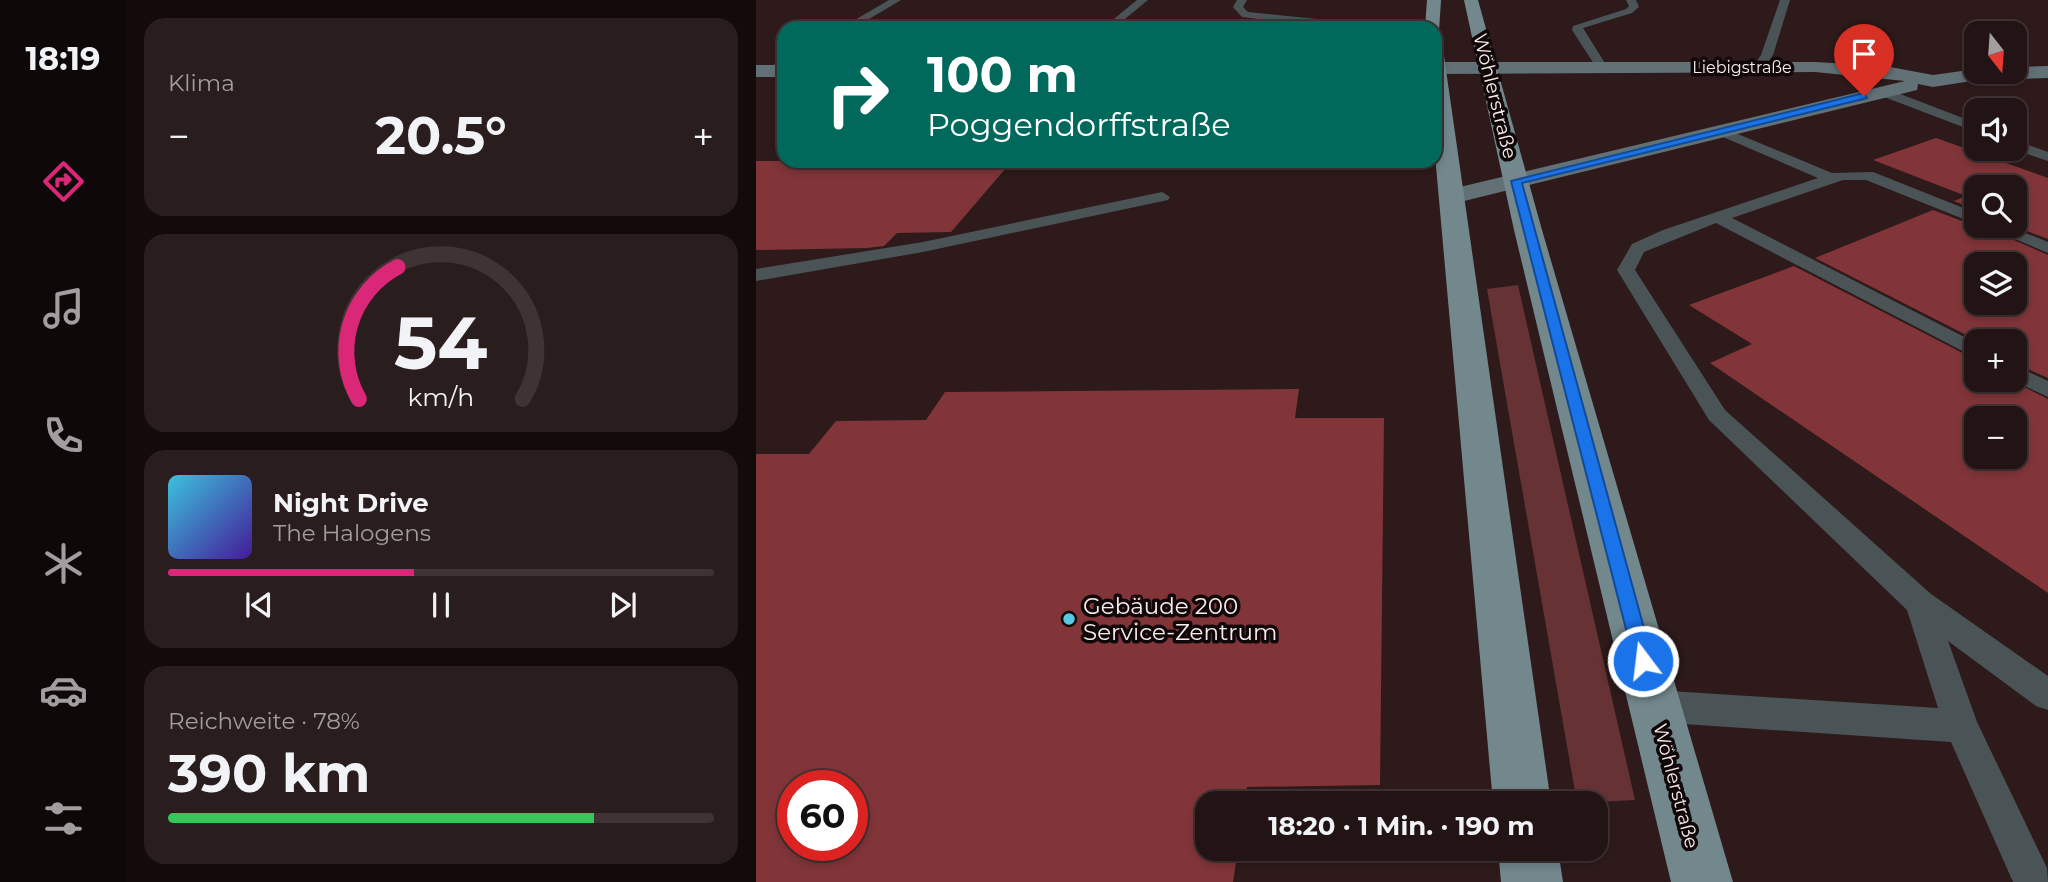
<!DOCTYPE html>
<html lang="de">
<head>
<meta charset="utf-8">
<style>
  body { margin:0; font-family:Montserrat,sans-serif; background:#2a1d1d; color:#f1f3f6; height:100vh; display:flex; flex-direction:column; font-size:26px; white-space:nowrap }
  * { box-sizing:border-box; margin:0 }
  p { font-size:23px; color:#a29ea0 }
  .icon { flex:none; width:38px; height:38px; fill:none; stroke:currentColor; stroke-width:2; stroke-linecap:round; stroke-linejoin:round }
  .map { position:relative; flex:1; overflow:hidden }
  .sheet { display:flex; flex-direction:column; gap:18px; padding:18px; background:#130b0b; width:630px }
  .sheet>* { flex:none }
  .banner { position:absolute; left:21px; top:21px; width:665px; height:147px; border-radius:21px; box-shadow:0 4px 10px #0003,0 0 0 2px #3f3334; background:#00695c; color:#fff; overflow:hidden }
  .needle { width:46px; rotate:163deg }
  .tools { position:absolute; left:1208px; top:21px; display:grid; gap:14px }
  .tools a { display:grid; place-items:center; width:63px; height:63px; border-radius:14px; background:#221414; box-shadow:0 4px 10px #0003,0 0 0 2px #3f3334; font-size:35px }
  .speed { position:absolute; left:21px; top:770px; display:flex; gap:14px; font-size:35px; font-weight:700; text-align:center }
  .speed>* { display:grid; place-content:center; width:91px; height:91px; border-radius:50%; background:#221414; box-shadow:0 4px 10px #0003,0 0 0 2px #3f3334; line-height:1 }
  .speed .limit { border:10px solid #d22; background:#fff; color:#111 }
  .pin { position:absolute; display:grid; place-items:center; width:60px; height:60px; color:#fff; margin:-72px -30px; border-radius:50% 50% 50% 0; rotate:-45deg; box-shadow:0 0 7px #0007 }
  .pin .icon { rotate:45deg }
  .me { position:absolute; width:77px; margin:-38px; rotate:345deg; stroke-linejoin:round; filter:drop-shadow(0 0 5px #0008) }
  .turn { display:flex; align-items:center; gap:24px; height:147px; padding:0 35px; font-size:32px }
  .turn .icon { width:91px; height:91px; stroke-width:2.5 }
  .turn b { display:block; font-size:49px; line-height:60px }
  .big { font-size:52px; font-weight:700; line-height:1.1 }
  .sheet .tile { flex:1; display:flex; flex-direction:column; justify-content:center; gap:10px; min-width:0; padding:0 24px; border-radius:21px; background:#2a1d1d }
  .sheet .dial { align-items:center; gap:0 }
  .dial svg { height:182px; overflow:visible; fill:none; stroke:#3f3334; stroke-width:7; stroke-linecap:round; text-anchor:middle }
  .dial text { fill:#f1f3f6; stroke:none }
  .song { display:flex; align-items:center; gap:21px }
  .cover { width:84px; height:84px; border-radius:10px; background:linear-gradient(135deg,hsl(190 70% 55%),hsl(260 70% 35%)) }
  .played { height:7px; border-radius:4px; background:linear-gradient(90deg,#db2777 45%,#3f3334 45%) }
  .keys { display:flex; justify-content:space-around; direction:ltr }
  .heat { display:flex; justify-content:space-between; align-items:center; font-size:38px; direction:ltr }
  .charge { height:10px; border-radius:5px; background:linear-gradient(90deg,#34c759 78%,#3f3334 0) }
  .trip { position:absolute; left:439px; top:791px; width:413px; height:70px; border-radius:21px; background:#221414; box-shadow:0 4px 10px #0003,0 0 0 2px #3f3334; font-weight:700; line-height:70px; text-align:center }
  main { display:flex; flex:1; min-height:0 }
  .menu { display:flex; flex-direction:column; width:126px; justify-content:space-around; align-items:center; background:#0e0808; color:#a29ea0 }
  .menu .icon { width:49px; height:49px }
  .menu .selected { color:#db2777 }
  .menu b { font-size:32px; color:#f1f3f6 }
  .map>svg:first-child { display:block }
  .green { fill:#663234 }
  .building { fill:#813539; fill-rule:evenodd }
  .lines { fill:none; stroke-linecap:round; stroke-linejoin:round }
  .lane { fill:#4a5457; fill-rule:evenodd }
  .secondary { fill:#617176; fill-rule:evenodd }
  .primary { fill:#72888d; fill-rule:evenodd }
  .route { fill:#1a73e8; stroke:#114b97; stroke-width:2 }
  .poi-dot { fill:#57c9e2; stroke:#100808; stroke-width:2.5 }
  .labels { text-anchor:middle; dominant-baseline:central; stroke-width:7; stroke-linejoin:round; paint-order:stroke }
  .far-street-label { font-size:16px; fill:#faecec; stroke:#100808 }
  .street-label { font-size:19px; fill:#faecec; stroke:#100808 }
  .near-poi-label { font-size:23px; fill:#faecec; stroke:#100808; text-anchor:start }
</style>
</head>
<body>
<main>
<nav class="menu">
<b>18:19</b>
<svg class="icon selected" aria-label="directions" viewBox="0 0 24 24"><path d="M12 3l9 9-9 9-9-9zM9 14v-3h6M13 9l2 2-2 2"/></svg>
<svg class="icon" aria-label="music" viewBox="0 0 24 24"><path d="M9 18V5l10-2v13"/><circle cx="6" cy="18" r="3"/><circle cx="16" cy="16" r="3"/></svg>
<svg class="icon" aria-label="phone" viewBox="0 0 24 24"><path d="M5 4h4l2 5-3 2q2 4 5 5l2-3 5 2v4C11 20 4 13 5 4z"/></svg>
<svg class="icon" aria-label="climate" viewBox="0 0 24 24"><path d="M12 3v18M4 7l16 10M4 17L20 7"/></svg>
<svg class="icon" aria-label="car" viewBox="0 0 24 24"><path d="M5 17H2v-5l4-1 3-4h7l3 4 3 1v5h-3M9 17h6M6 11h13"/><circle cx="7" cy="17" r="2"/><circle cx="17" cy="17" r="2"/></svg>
<svg class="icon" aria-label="filters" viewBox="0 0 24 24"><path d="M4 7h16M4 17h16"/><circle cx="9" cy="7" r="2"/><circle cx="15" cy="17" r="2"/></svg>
</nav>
<section class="sheet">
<div class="tile"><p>Klima</p>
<div class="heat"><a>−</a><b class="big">20.5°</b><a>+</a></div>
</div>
<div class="tile dial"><svg viewBox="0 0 100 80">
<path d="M14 69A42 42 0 1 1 86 69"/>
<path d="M14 69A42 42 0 0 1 31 11" stroke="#db2777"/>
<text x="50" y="56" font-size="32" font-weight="700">54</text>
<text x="50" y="72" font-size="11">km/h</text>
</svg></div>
<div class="tile">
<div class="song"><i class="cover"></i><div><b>Night Drive</b><p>The Halogens</p></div></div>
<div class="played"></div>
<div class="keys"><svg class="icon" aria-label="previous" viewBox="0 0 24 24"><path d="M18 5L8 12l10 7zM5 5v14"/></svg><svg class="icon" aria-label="pause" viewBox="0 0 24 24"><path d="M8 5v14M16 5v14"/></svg><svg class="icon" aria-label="next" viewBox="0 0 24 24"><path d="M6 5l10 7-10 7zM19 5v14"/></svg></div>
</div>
<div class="tile"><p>Reichweite · 78%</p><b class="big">390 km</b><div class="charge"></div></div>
</section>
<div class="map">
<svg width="1292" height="882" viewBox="0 0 1292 882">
  <rect width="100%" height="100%" fill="#2e1a1a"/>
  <path class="green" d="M762,285L879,800L821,803L731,289Z"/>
  <g class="building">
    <path d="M1180,138L1292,178V239L1258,226V187H1220V210L1198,201L1210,196L1117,160Z"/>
    <path d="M0,161H256L195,232L141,233L128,246L111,248L0,250Z"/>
    <path d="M1177,210L1219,226H1226L1292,255V378L1258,363V341H1222L1059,258ZM1220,264H1258V303H1220Z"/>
    <path d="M1038,266L1220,360V380H1254L1292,399V593L954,363L996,344L933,305ZM1220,418H1258V457H1220Z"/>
    <path d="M543,389L539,418H628L624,785L491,787L488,803H452V849H482L477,882H0V454H53L80,421L170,420L189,392ZM37,786H96V845H37Z"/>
  </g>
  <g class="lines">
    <g class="lane">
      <path d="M133,0H145L98,28H85Z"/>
      <path d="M381,0H392L358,28H347Z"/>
      <path d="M481,0H491L487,7L492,12L561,19L575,28L486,17L477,7Z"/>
      <path d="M870,0H880L883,7L876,13L827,28L852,68L842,70L816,30L817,26L870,9L873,6Z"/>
      <path d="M1024,0H1034L1017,55L1007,69H999L997,67L1005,55Z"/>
      <path d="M28,59V67L16,74L6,71Z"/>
      <path d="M1123,89H1131L1220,123V132L1123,95Z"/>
      <path d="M965,127L1076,173L1117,172L1220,213V224L1110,180H1087L976,218L1220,343V358L960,223L888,252L879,270L969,410L1175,594L1292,676V710L1280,706L1192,641L1221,722L1291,868L1292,882H1257L1195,742L898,722L886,717L881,706L886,695L898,690L1182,708L1151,610L953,420L861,270L876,244L907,230L1062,178L960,134V128Z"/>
      <path d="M1258,140L1292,152V161L1257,149Z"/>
      <path d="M406,192L414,197L412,200L167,252L0,281V269L167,242Z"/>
      <path d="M1228,226H1252L1292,242V253Z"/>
      <path d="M1258,365L1292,381V397L1256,380H1258Z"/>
    </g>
    <g class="secondary">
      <path d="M679,62H1059L1129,66L1177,75L1220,69V72H1258V67L1292,66V78L1222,80L1177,87L1162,84L1161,90L696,204L687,201L683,196L687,191L1149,81L1059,72L679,74Z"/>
      <rect x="0" y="65" width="28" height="12"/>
    </g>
    <g class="primary">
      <path d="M671,0H685L683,31L669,28Z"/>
      <path d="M708,0H722L786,230L977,882H915L758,230Z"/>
      <path d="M679,51L688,56L795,803H737L679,155Z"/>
      <path d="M742,849H802L807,882H745Z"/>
    </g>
  </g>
  <path class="route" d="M1108,93L1111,98L766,183L897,661L894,668L887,671L880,668L755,181Z"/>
  <circle class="poi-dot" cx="313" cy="619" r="7"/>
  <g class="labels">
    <g class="far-street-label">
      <text x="986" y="67">Liebigstraße</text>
    </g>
    <g class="street-label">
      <text transform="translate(739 96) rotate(76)">Wöhlerstraße</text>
      <text transform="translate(920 786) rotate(75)">Wöhlerstraße</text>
    </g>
    <g class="near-poi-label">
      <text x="327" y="606">Gebäude 200<tspan x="327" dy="26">Service-Zentrum</tspan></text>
    </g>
  </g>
</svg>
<div class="tools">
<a><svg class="needle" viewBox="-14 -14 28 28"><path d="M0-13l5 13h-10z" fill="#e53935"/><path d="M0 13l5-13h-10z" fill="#a29ea0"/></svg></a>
<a><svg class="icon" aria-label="sound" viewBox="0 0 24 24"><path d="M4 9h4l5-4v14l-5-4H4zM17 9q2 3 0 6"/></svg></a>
<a><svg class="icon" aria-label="search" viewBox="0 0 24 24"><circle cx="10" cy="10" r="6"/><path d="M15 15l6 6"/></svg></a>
<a><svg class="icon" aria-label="layers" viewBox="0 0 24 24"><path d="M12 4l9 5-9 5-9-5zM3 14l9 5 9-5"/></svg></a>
<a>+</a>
<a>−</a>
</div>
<div class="speed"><div class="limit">60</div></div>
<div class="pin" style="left:1108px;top:96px;background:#d93025"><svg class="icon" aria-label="arrive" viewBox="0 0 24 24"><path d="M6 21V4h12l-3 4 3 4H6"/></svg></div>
<svg class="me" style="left:887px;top:661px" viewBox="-20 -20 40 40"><circle r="17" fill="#1a73e8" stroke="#fff" stroke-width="3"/><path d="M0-11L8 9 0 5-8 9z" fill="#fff"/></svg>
<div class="trip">18:20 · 1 Min. · 190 m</div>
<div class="banner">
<div class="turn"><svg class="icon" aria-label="right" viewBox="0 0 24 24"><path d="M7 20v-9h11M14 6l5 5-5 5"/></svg><div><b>100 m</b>Poggendorffstraße</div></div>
</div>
</div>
</main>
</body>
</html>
